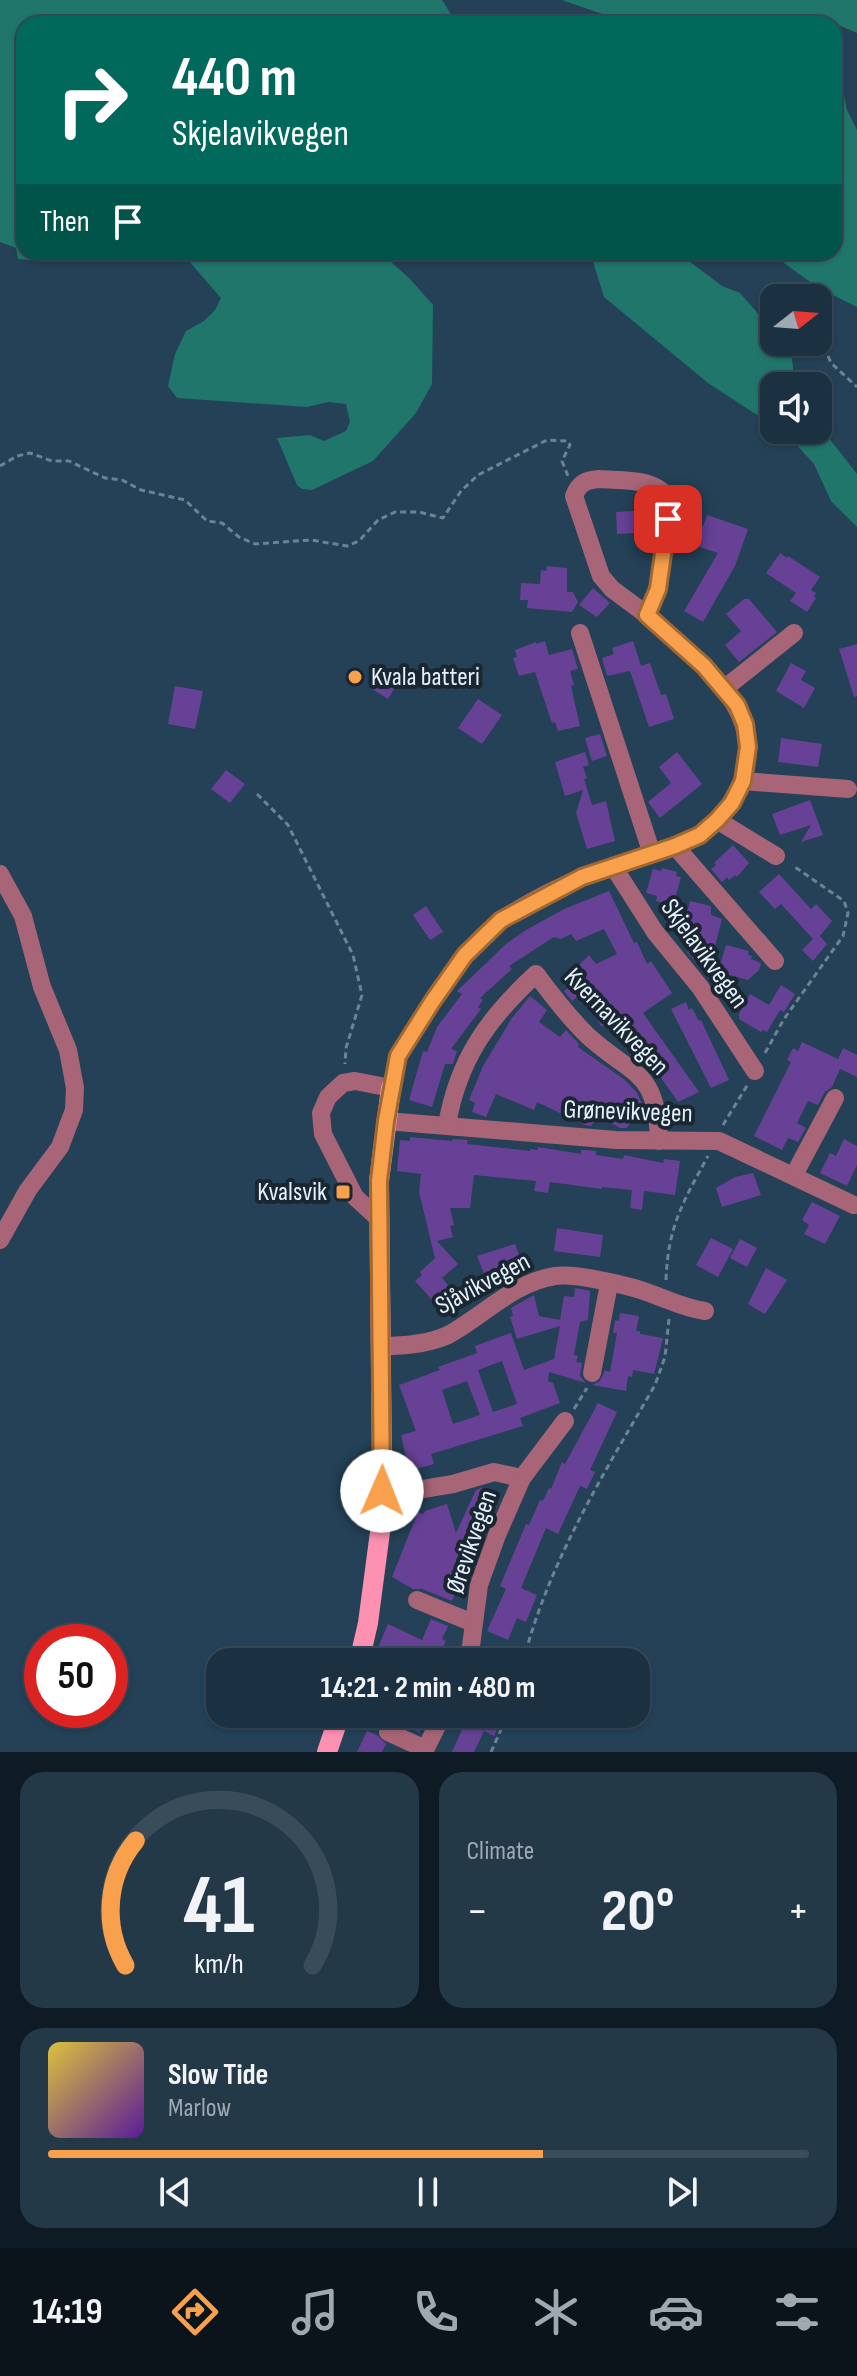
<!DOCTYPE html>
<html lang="en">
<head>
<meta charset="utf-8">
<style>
  body { margin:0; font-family:"Sofia Sans Condensed",sans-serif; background:#243948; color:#f1f3f6; height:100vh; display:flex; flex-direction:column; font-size:30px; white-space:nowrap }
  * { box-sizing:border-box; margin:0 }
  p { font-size:26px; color:#a0a9b1 }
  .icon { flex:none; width:44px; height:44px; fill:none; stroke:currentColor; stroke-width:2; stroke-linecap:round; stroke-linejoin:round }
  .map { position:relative; height:1752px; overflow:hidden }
  .details { display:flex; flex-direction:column; gap:20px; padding:20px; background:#0f1b24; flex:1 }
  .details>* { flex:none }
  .hud { position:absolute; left:16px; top:16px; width:826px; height:244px; border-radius:24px; box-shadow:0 2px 6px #0004,0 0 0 2px #394c5a; background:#00695c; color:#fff; overflow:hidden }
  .needle { width:52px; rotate:73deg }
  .buttons { position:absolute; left:760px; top:284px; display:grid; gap:16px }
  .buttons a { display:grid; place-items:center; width:72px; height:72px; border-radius:16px; background:#1b3141; box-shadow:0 2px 6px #0004,0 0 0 2px #394c5a; font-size:40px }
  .speed { position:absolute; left:24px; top:1624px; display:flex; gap:16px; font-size:40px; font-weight:700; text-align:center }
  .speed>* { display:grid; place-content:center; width:104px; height:104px; border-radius:50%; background:#1b3141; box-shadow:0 2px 6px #0004,0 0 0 2px #394c5a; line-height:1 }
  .speed .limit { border:12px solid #d22; background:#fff; color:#111 }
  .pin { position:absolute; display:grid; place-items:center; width:68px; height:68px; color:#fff; margin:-34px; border-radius:16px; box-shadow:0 4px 12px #0006 }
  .me { position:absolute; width:88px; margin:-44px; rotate:1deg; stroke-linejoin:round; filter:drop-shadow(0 0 6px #0008) }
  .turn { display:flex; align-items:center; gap:28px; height:168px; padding:0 24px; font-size:36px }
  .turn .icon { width:104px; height:104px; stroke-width:2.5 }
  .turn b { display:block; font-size:56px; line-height:68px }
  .then { display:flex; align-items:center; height:76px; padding:0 24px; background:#0003; gap:16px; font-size:30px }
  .big { font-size:60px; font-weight:700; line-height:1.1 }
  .details .widget { flex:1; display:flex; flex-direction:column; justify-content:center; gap:12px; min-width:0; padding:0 28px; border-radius:24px; background:#243948 }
  .details .dial { align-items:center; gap:0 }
  .dial svg { height:208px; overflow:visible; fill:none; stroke:#394c5a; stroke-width:7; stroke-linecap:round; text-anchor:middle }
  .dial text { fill:#f1f3f6; stroke:none }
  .song { display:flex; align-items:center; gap:24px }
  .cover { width:96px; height:96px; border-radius:12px; background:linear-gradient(135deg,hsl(50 70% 55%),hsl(270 70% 35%)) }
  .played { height:8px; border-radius:4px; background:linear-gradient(90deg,#f8a04b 65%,#394c5a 65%) }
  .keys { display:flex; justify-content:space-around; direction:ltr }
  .heat { display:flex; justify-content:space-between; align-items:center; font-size:44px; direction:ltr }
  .details .tiles { flex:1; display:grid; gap:20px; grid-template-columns:1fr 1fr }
  .widget:last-child { grid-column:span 2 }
  .trip { position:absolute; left:206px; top:1648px; width:444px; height:80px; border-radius:24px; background:#1b3141; box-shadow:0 2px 6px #0004,0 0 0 2px #394c5a; font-weight:700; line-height:80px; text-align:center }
  .menu { display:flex; height:128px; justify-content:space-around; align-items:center; background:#0b141a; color:#a0a9b1 }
  .menu .icon { width:56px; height:56px }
  .menu .active { color:#f8a04b }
  .menu b { font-size:36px; color:#f1f3f6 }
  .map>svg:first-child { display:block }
  .water { fill:#20766b }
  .building { fill:#674196; fill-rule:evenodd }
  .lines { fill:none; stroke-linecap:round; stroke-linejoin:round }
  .path { stroke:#6c8395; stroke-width:3; stroke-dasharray:6 4; stroke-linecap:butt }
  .minor { stroke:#a76577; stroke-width:18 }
  .major { stroke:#fd91b1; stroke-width:20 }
  .route-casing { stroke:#a16831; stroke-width:20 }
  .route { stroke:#f8a04b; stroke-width:14 }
  .poi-dot { fill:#f8a04b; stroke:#1a2630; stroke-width:3 }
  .labels { text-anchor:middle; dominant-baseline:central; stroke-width:8; stroke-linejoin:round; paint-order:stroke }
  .poi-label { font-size:26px; fill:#e4f1fc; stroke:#1a2630; text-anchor:start }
  .street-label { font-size:26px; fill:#e4f1fc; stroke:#1a2630 }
</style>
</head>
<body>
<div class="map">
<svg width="857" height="1752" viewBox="0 0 857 1752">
  <rect width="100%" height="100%" fill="#244157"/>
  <g class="water">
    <path d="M0,0H442L457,24H24V252H87L47,262L18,259L16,248L0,242Z"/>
    <path d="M562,0H857V33L829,21V24H631Z"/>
    <path d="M834,48L847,110L857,130V307L817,287L769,252H834Z"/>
    <path d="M181,252H380L410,279L433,305L432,384L416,413L373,461L312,490L302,489L297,485L277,438L310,435L324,441L346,431L350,422L346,404L328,402L307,407L177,398L168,386L175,354L186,331L204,321L215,310L221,298Z"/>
    <path d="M590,252H677L722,286L740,293L774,332V342H782L792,359L795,386H774V421L757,415L708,383L604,297Z"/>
    <path d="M818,424L857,474V527L831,501L814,464L783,430H818Z"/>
  </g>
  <g class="building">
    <path d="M647,510L648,532L617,534L616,512Z"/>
    <path d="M707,515L748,529L735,566L703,622L684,611L718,553L691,544L698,524L703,526Z"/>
    <path d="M780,553L787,558L788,556L820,577L811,590L816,593L814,596L816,598L807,612L790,601L796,593L766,573Z"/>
    <path d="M547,566L567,568V592H573L578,602L572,612L527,608L528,600H520L521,583L540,584L541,570L546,571Z"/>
    <path d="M593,588L610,603L597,617L579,605Z"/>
    <path d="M744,599H749L777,632L739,662L725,645L741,631L726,614Z"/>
    <path d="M545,641L549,655L572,649L578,669L570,671L574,685L571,686L580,726L558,731L555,722L552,723L535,672L519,676L513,658L517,657L515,650L536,642V644Z"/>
    <path d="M633,641L641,666L650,663L661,695L666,694L674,719L649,727L630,671L607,676L602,658L614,654L612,648Z"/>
    <path d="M857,644V696L854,697L839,649Z"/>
    <path d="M791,663L806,671L801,680L815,688L804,708L776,691Z"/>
    <path d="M383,671L399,681L388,699L372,689Z"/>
    <path d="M175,686L203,691L195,729L168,724Z"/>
    <path d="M478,699L502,715L482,744L458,728Z"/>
    <path d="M600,734L607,756L592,761L585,738Z"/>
    <path d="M781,738L822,744L818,767L778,762Z"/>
    <path d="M585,752L589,765L583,767L587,778L584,779L592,805L606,801L615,841L587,849L576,813L583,790L565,796L555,762Z"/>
    <path d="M677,752L702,784L660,818L648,802L671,783L659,767Z"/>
    <path d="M226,770L245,784L230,803L211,789Z"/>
    <path d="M810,800L823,835L801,842L811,825L780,835L772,814Z"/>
    <path d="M733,845L749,863L737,877L735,875L729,880L727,877L722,882L711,869L716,865L714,863Z"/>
    <path d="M662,868L677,872L676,876L681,877L673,906L656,901L657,896L646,893L653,869L661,871Z"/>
    <path d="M779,874L811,909L816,904L832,921L820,936L827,944L813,961L802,950L813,939L781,904L775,909L759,892Z"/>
    <path d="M609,891L634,943L637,942L647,964L651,961L672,993L643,1013L699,1092L678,1102L622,1022L616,1026L612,1021L607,1026H601L596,1018L603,1013L585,991L572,1001L564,991L574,983L568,976L589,955L596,964L617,954L604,929L576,941L571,934L561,939L554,937L509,966L512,969L480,998L483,1000L478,1007L481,1009L451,1049L457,1051L453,1064H445L432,1107L409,1100L423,1051L427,1052L437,1027L462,994L457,991L506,944L526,930L564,909Z"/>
    <path d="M690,901L711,906V915L722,919L715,946L696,963L687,952L702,938L682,933Z"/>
    <path d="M426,906L443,932L430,940L413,915Z"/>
    <path d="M726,945L749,951L748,955L752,956L751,959L761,963L759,970L748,980L718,972Z"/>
    <path d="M781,985L795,994L784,1012L780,1010L767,1032L763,1030L761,1032L739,1019V1014L750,994L769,1005Z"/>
    <path d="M530,996L547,1010L539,1022L560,1037L566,1030L579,1044L578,1047L625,1080L637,1093L642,1104L627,1128H620L598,1115L591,1126L585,1125L537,1102L534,1110L496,1094L486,1117L472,1112L475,1103L469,1100L483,1066L512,1018Z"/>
    <path d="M686,1002L689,1010L692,1008L699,1021L701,1020L729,1080L711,1088L671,1009Z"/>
    <path d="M802,1042L838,1059L843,1048L857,1055V1077L840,1069L832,1087L825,1092L818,1105L808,1101L797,1123L806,1128L798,1142L788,1138L782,1150L754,1136L791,1062L787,1060L793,1048L798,1051Z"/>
    <path d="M410,1137L452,1141L453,1139L468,1140L467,1144L530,1151V1149L538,1150V1147L581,1154V1150H587L596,1151V1155L623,1159L624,1155L663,1163L664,1159L680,1161L675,1195L644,1191L642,1210L630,1208L632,1190L602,1187V1189L550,1182L548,1193L534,1191L536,1181L474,1175L470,1208H450L454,1225L450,1226L453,1237L437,1241L458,1264L442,1278L459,1298L443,1312L415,1281L422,1275L420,1272L435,1258L419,1192L421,1174L397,1171L400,1140L410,1141Z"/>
    <path d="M844,1139L857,1146V1165L847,1186L820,1173L830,1153L836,1156Z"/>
    <path d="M753,1173L761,1195L722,1207L716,1188L735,1177Z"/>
    <path d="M812,1202L840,1216L825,1244L804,1234L809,1225L802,1220Z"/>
    <path d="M557,1228L603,1235L600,1257L554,1251Z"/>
    <path d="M711,1238L733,1249L718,1277L696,1265Z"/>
    <path d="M740,1239L757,1248L747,1267L730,1258Z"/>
    <path d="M515,1244L522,1263L484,1274L477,1256Z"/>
    <path d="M766,1268L787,1280L765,1314L748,1304Z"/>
    <path d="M575,1288L590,1291L588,1320L580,1322L574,1355L578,1356L576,1362L582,1363L580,1376L586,1383L549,1372L548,1381L553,1383L560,1403L520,1418L523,1426L431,1454L434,1464L402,1473L399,1459L406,1457L401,1435L416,1431L399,1385L440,1370L438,1367L477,1353L475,1346L511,1333L524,1370L554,1359L560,1326L517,1339L510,1317L513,1316L511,1308L534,1295L539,1316L560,1320L564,1296L574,1297ZM502,1361L517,1404L493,1412L478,1370ZM467,1381L480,1415L453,1424L442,1390Z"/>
    <path d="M620,1313L639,1316L636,1331H640V1334L663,1338L654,1374L633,1370L632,1377L628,1376L626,1391L592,1385L600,1381L605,1370L610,1372L617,1333H613L615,1320L619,1321Z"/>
    <path d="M598,1403L617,1412L590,1470L595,1472L587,1489L580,1486L558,1534L546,1528L521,1588L537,1595L526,1622L517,1618L508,1640L487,1631L506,1589L500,1586L526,1524L529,1525L540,1500L543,1501L549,1488L551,1489L562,1462L565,1464Z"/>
    <path d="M481,1488L496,1495L492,1503L497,1505L482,1543L477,1540L467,1557L452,1592L455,1594L452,1601L422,1589H413L392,1577L418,1512L423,1514L425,1511L447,1504L456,1533L476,1490Z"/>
    <path d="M431,1619L448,1626L442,1639L446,1641L436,1662H407L376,1652L388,1624L422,1640Z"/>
    <path d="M381,1714H430L419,1732Z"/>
    <path d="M469,1714H493L502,1718L494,1736L484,1731L474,1752H452Z"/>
    <path d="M367,1731L377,1735L386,1744L382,1752H357Z"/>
  </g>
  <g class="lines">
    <g class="path">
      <path d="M828,356L831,363L857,387"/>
      <path d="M0,466L17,456L30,453L52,461H69L105,478L122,480L141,490L185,500L207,521L222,523L239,537L255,544L311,540L347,546L359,541L378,520L395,512H419L443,518L461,491L478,475L547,440L568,441L570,445L562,461L568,476"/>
      <path d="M257,794L288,825L353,955L362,995L346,1048L345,1064"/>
      <path d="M765,1053L784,1019L843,936L848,913L844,901L792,865"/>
      <path d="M723,1125L748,1084"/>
      <path d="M666,1280C668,1226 683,1202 708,1156"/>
      <path d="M574,1409L587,1388"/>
      <path d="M523,1662C549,1561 603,1475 655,1385L665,1357L669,1319"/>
      <path d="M491,1752L508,1714"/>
    </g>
    <g class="minor">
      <path d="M599,479C624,481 658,477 670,502L658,589L647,615L612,589L601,576L574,496C579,483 586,480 599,479Z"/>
      <path d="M580,633L652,854"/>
      <path d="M725,688L794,633"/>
      <path d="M743,781L848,789"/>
      <path d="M717,820L776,856"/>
      <path d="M675,846L775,961"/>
      <path d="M613,866L655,932L700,987L755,1071"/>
      <path d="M0,874L23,916L42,987L68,1050L75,1088L74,1110L60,1147L28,1190L0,1240"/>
      <path d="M386,1121L616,1140L719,1141L854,1205"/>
      <path d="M447,1125C458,1060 488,1018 536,974C552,995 568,1017 588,1036C633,1077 657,1069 659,1141"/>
      <path d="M794,1175L835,1098"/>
      <path d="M380,1220L355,1197L323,1134L321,1113L328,1097L343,1083L355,1081L391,1088C394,1078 395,1068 398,1058C402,1048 410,1037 416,1027C440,990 466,945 503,919C536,897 574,879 612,867C640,857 671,851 697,836C715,827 728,809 737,792C777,715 698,660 647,615"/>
      <path d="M381,1346C402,1346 429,1344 448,1335C483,1316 514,1282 555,1276C576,1273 632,1286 652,1294C671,1301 684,1308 705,1311"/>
      <path d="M592,1373L609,1284"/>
      <path d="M382,1491L417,1490L453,1484L494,1472L522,1478"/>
      <path d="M417,1600L473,1623"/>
      <path d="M465,1662L471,1646L479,1585L497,1535L522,1478L565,1421"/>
      <path d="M388,1732L425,1749"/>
      <path d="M424,1752L443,1714"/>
    </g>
    <g class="major">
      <path d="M359,1662L368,1623L380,1532L382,1465L379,1181L391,1088"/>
      <path d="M327,1752L340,1714"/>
    </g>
  </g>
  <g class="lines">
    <g class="route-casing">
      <path id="route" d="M382,1491L379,1181L386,1121L398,1056L432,1002L465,955L501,920L582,877L675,846L700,835L717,820L732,803L743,781L748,747L745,724L737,705L704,666L647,615L658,589L668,519"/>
    </g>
    <use href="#route" class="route"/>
  </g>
  <g class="poi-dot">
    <circle cx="355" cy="677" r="8"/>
    <rect x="335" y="1184" width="16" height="16" rx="4"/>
  </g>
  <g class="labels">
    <g class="poi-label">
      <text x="371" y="677">Kvala batteri</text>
      <text x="327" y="1192" text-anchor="end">Kvalsvik</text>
    </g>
    <g class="street-label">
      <text transform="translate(704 954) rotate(54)">Skjelavikvegen</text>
      <text transform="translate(616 1022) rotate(46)">Kvernavikvegen</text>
      <text transform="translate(628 1112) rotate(2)">Grønevikvegen</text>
      <text transform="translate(483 1284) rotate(-28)">Sjåvikvegen</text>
      <text transform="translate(472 1542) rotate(-71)">Ørevikvegen</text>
    </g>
  </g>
</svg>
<div class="buttons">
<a><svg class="needle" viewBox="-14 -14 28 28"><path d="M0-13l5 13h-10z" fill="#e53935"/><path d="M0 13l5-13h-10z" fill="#a0a9b1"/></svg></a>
<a><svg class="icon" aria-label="sound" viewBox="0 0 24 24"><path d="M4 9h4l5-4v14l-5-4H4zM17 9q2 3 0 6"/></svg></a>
</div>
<div class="speed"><div class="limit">50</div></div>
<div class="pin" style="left:668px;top:519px;background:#d93025"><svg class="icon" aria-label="arrive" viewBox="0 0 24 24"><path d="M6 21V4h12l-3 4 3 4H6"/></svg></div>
<svg class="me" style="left:382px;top:1491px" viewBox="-20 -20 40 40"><circle r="19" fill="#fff"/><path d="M0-13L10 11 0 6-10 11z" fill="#f8a04b"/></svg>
<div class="trip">14:21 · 2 min · 480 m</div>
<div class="hud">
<div class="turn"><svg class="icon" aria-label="right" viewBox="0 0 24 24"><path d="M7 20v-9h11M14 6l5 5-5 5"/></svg><div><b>440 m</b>Skjelavikvegen</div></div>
<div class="then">Then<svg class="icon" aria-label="arrive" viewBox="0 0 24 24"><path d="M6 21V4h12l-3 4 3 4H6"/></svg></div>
</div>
</div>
<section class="details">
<div class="tiles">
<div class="widget dial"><svg viewBox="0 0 100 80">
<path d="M14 69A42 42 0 1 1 86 69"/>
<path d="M14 69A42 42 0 0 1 18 21" stroke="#f8a04b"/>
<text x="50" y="56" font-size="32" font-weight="700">41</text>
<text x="50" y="72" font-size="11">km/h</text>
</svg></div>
<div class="widget"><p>Climate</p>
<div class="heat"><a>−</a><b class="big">20°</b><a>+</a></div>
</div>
<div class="widget">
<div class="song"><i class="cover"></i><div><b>Slow Tide</b><p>Marlow</p></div></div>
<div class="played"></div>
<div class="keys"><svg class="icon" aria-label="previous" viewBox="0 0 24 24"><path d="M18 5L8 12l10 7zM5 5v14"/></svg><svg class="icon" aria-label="pause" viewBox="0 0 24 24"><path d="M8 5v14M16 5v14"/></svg><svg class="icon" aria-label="next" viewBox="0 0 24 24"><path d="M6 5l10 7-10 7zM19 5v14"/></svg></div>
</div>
</div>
</section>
<nav class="menu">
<b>14:19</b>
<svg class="icon active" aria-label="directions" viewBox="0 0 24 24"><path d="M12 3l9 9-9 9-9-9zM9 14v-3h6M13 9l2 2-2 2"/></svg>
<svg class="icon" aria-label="music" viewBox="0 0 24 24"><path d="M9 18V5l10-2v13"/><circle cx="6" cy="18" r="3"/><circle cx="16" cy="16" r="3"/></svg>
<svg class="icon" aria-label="phone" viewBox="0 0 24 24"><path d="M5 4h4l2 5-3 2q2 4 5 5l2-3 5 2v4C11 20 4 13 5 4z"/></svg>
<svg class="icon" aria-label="climate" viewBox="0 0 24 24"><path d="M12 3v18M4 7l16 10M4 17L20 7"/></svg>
<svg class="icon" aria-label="car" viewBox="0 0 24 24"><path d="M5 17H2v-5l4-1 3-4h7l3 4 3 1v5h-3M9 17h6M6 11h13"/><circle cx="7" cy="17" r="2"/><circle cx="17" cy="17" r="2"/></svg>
<svg class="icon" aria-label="filters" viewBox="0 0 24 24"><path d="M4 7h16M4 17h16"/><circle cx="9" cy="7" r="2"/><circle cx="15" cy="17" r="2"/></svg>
</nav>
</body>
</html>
